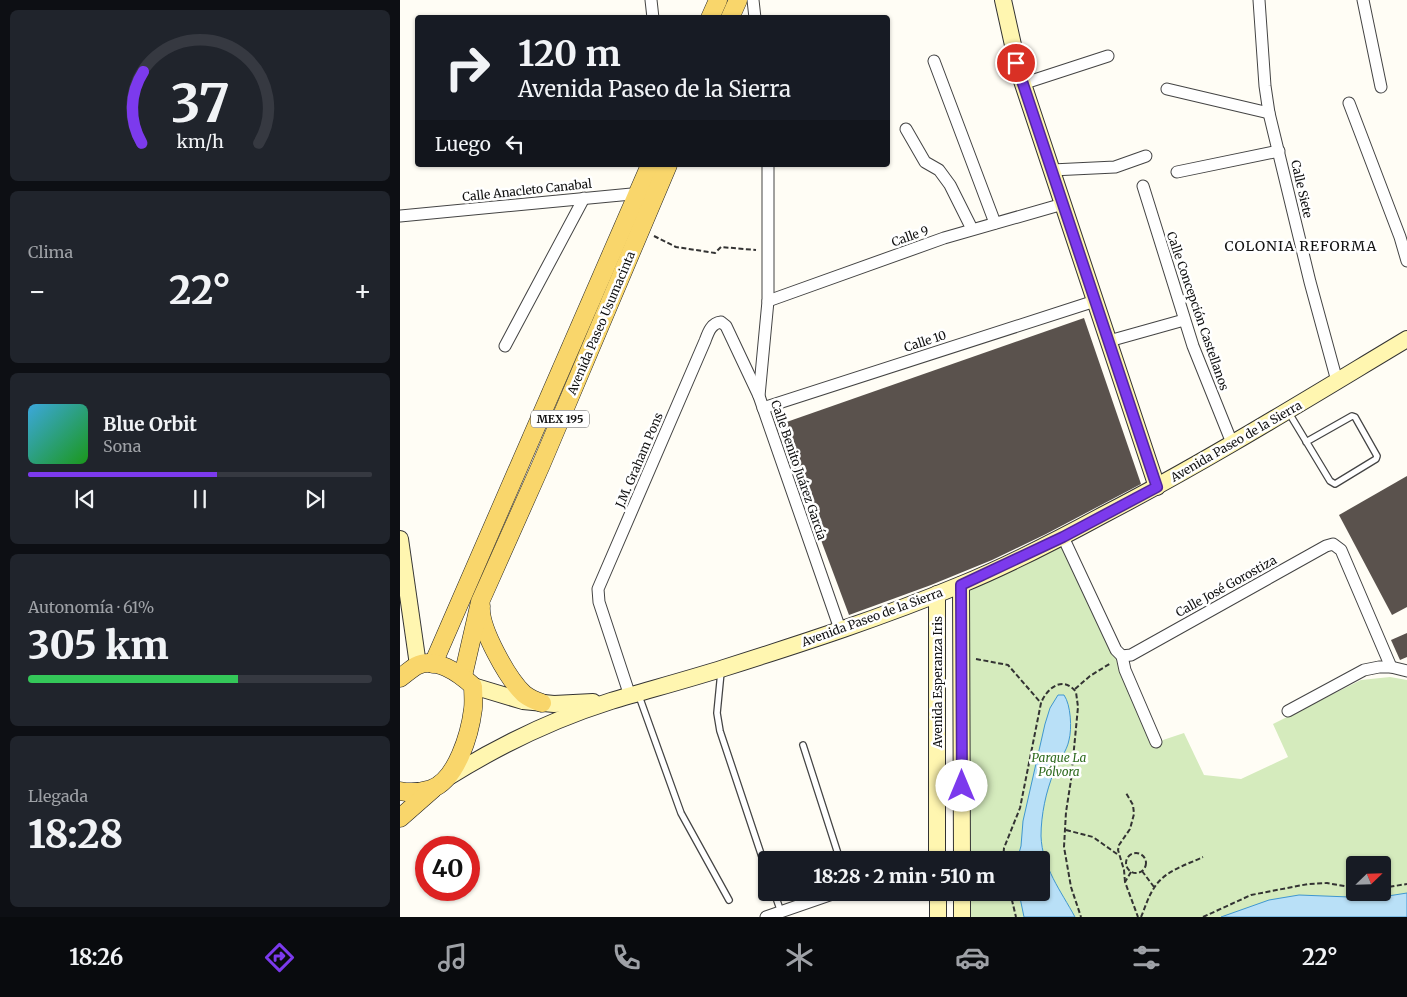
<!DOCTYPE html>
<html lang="es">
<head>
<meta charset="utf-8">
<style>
  body { margin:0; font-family:Merriweather,serif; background:#20242c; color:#f1f3f6; height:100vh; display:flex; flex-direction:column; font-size:19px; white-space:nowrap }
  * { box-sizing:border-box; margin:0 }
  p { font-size:16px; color:#9ea1a6 }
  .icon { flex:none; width:28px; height:28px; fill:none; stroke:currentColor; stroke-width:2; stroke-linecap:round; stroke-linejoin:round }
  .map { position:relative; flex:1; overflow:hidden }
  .sheet { display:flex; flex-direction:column; gap:10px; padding:10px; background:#0d0f14; width:400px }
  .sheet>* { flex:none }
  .guide { position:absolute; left:15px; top:15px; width:475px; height:152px; border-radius:5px; box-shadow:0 1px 4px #0004; background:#171b24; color:#f1f3f6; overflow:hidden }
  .needle { width:32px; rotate:67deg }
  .controls { position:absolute; left:946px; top:856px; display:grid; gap:10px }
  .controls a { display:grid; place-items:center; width:45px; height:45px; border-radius:5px; background:#171b24; box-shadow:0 1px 4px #0004; font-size:25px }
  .speed { position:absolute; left:15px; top:836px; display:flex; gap:10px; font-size:25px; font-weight:700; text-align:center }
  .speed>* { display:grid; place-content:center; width:65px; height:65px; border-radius:50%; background:#171b24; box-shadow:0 1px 4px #0004; line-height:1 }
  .speed .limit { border:8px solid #d22; background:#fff; color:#111 }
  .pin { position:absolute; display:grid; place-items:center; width:42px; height:42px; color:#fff; margin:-21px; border:2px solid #fff; border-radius:50%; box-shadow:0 1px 5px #0007 }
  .me { position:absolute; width:55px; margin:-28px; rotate:0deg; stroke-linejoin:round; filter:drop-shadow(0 0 4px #0008) }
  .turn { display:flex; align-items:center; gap:18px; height:105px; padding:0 20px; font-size:22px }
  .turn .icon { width:65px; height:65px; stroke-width:2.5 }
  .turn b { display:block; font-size:35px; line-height:42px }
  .then { display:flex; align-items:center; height:48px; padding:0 20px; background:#0003; gap:10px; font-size:19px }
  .big { font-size:38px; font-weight:800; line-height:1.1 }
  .sheet .widget { flex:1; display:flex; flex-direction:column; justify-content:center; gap:8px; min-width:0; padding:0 18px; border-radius:8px; background:#20242c }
  .sheet .dial { align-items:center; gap:0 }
  .dial svg { height:130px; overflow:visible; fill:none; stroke:#363941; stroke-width:7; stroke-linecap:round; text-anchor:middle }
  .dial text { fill:#f1f3f6; stroke:none }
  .song { display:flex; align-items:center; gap:15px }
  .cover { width:60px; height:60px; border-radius:8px; background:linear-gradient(135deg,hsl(200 70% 55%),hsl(120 70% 35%)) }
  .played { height:5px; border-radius:2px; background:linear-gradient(90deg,#7c3aed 55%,#363941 55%) }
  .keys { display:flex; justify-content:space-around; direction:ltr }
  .heat { display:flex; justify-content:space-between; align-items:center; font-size:28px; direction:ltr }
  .charge { height:8px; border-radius:4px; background:linear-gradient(90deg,#34c759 61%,#363941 0) }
  .trip { position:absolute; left:358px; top:851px; width:292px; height:50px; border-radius:5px; background:#171b24; box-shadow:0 1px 4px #0004; font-weight:800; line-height:50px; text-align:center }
  .menu { display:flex; height:80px; justify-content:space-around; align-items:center; background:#090b0e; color:#9ea1a6 }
  .menu .icon { width:35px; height:35px }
  .menu .on { color:#7c3aed }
  .menu b { font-size:22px; color:#f1f3f6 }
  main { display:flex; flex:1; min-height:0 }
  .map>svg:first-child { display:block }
  .green { fill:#d5ebbd; fill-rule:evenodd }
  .water { fill:#b9e0f7; stroke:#3f96cf }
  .building { fill:#5a524d }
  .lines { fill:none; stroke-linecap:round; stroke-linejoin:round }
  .lane-casing { stroke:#444; stroke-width:8 }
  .street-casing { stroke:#444; stroke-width:13 }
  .secondary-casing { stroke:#333; stroke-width:18 }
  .primary-casing { stroke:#222; stroke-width:19 }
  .path { stroke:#333; stroke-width:2; stroke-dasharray:5 2.5; stroke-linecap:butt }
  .lane { stroke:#fff; stroke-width:5.5 }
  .street { stroke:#fff; stroke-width:11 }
  .secondary { stroke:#fff6b0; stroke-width:16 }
  .primary { stroke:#f9d66b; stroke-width:18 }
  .route-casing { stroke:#51269a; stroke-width:12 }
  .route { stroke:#7c3aed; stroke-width:9 }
  .labels { text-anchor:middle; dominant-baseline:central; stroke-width:5; stroke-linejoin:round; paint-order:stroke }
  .shield { fill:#fff; stroke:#585858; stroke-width:1 }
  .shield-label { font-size:11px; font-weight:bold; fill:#111 }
  .street-label { font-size:12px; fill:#111; stroke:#fff }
  .park-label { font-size:12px; font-style:italic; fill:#2f6b1f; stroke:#fff }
  .neighbourhood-label { font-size:14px; letter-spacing:1px; fill:#111; stroke:#fff }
</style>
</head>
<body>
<main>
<section class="sheet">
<div class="widget dial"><svg viewBox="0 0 100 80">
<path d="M14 69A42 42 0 1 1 86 69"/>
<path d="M14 69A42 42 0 0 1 15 25" stroke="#7c3aed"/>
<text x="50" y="56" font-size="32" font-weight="700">37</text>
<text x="50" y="72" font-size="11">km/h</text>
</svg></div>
<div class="widget"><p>Clima</p>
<div class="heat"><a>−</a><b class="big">22°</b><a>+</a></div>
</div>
<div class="widget">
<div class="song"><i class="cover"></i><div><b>Blue Orbit</b><p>Sona</p></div></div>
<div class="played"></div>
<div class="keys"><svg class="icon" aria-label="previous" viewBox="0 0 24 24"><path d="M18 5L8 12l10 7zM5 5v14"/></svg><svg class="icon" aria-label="pause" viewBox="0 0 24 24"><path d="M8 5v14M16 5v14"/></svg><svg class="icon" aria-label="next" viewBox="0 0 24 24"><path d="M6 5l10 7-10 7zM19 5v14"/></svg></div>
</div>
<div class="widget"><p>Autonomía · 61%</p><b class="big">305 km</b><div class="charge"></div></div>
<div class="widget"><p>Llegada</p><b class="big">18:28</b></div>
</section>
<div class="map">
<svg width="1007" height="917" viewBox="0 0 1007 917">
  <rect width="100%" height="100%" fill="#fffdf5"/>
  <path class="green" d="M663,537L757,742L784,733L804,775L841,779L888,757L873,724L961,680L990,677L1007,680V917H562V893L641,892V860H562L561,585ZM955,865H982V892H955Z"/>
  <g class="water">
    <path d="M658,695H664C671,705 672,729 669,740C667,751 658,762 654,772C646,791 641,815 641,836C642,867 661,891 675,917H624L619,893L641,892V860H617L621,846L623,821L645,724L650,708Z"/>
    <path d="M1007,893V917H821L869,900L899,895L975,898Z"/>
  </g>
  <g class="building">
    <path d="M684,318L741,484L646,534L592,560L531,585L449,615L378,425Z"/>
    <path d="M1007,476V607L992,615L939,515Z"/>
    <path d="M1007,633V657L1000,660L991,640Z"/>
  </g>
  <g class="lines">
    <g class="lane-casing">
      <g id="lane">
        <path d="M889,413L930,481L935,484L976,459L977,456L955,417L952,416L906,442"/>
        <path d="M321,672L317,713L320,731L366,869"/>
        <path d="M239,696L281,813L329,900"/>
        <path d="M403,745L440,860"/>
        <path d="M374,892L381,912"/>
      </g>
    </g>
    <g class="street-casing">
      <g id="street">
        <path d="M251,0L253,18"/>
        <path d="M353,0L355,18"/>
        <path d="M859,0L865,86L869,113L910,282L937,381"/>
        <path d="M963,0L981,87"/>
        <path d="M534,61L595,223"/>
        <path d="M622,84L708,56"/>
        <path d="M767,89L869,113"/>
        <path d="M949,103L1000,237L1007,261"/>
        <path d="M506,129L525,162L539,170L550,185L572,229"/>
        <path d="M368,165V301L359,396L440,629"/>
        <path d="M652,170L715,167L746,156"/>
        <path d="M777,172L879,151"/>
        <path d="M743,186L793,346L832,443"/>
        <path d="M0,216L242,193"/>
        <path d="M368,301L544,238L663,204"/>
        <path d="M709,341L784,320"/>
        <path d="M105,346L184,198"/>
        <path d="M363,408L695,301"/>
        <path d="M663,537L716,650L722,656"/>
        <path d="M722,656L731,655L926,546L933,544L941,550L991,667"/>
        <path d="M722,656L725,670L756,742"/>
        <path d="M230,696L199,602L198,589L305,341C308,333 311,323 321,322L326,326L359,396"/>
        <path d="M888,711L964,670L979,667H991L1007,671"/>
        <path d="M366,917L438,892"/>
      </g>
    </g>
    <g class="secondary-casing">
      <g id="secondary">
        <path d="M603,0L619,72L757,487"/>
        <path d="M0,539L18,665"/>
        <path d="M561,585L562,860"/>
        <path d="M73,686L123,701L154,704L193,702"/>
        <path d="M47,778C98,746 154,719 211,701C248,690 286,680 324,668C403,643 483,617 560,585C609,565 657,540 703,515C807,461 907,399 1007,339"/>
        <path d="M537,860V594"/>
        <path d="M538,892V917"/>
        <path d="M562,892V917"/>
      </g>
    </g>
    <g class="primary-casing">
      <g id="primary">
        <path d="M310,18L318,0"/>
        <path d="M330,18L338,0"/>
        <path d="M81,606C79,628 108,679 124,694C129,698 136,701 142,703"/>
        <path d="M33,664L250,165"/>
        <path d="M63,676L80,602L141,465L268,165"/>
        <path d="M0,678C5,674 10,670 16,666C35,656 59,673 73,686C73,693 74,701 73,709C70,733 57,780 31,789C21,792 10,793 0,791"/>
        <path d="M0,818L33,789"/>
      </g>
    </g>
    <g class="path">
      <path d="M254,236L276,247L315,253L321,247L356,250"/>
      <path d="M576,659L608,665L641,703"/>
      <path d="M675,689L690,676L711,663"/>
      <path d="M666,830L693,837L717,854"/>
      <circle cx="736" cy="863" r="10"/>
      <path d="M603,860L604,848L620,808L641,703C647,688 663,675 676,692L678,707L671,780L666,812L664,847L671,887L681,917"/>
      <path d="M742,871L754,887"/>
      <path d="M731,872L725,882L738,917"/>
      <path d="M725,882L724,870L718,850L719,845L730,829L734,814L733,805L726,793"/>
      <path d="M982,888L1007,884"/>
      <path d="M610,892L616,917"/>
      <path d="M741,917C745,908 748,897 754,888C764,871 786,865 803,857"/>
      <path d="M803,917L851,895L908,884L927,883L955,888"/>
    </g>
    <use href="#lane" class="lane"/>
    <use href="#street" class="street"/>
    <use href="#secondary" class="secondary"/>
    <use href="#primary" class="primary"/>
  </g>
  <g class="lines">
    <g class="route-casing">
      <path id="route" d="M562,786L561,585L663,537L757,487L616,63"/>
    </g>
    <use href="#route" class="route"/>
  </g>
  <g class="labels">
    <rect class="shield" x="131" y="410.5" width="58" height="17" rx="4"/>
    <g class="shield-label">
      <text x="160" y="419">MEX 195</text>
    </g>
    <g class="street-label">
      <text transform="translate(902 189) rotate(77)">Calle Siete</text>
      <text transform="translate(127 190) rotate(-6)">Calle Anacleto Canabal</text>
      <text transform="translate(510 236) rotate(-20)">Calle 9</text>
      <text transform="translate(798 311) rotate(71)">Calle Concepción Castellanos</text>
      <text transform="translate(201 323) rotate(-67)">Avenida Paseo Usumacinta</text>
      <text transform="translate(525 341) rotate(-18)">Calle 10</text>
      <text transform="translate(836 441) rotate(-30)">Avenida Paseo de la Sierra</text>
      <text transform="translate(239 460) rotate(-67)">J.M. Graham Pons</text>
      <text transform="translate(399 470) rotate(71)">Calle Benito Juárez García</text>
      <text transform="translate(826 586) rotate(-29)">Calle José Gorostiza</text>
      <text transform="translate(472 617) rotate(-20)">Avenida Paseo de la Sierra</text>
      <text transform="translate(537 682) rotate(-90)">Avenida Esperanza Iris</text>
    </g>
    <g class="park-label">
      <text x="659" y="757">Parque La<tspan x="659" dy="14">Pólvora</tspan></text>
    </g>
    <g class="neighbourhood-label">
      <text x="901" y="246">COLONIA REFORMA</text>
    </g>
  </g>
</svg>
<div class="controls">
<a><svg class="needle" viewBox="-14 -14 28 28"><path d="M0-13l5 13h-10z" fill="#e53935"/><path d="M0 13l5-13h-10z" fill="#9ea1a6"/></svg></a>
</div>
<div class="speed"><div class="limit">40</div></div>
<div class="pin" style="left:616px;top:63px;background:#d93025"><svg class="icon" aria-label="arrive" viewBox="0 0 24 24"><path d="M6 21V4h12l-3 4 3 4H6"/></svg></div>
<svg class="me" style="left:562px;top:786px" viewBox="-20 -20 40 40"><circle r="19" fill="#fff"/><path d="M0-13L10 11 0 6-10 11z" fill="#7c3aed"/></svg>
<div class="trip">18:28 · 2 min · 510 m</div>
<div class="guide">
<div class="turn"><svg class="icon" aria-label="right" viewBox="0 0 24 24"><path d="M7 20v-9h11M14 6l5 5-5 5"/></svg><div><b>120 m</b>Avenida Paseo de la Sierra</div></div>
<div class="then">Luego<svg class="icon" aria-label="left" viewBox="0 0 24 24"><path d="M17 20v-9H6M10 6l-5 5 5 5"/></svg></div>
</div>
</div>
</main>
<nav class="menu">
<b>18:26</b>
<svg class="icon on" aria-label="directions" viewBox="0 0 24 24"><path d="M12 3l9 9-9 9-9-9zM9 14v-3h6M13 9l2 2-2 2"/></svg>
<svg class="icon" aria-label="music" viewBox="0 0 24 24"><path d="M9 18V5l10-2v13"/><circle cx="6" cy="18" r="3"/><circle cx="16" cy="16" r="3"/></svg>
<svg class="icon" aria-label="phone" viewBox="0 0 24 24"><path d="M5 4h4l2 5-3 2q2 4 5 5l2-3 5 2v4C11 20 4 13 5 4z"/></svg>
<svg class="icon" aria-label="climate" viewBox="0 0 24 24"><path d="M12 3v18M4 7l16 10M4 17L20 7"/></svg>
<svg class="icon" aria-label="car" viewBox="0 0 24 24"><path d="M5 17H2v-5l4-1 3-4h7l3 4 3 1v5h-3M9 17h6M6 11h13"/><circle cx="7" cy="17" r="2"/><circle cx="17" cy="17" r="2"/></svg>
<svg class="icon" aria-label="filters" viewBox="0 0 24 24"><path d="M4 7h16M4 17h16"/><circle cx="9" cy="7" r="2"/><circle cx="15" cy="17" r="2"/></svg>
<b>22°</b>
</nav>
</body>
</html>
